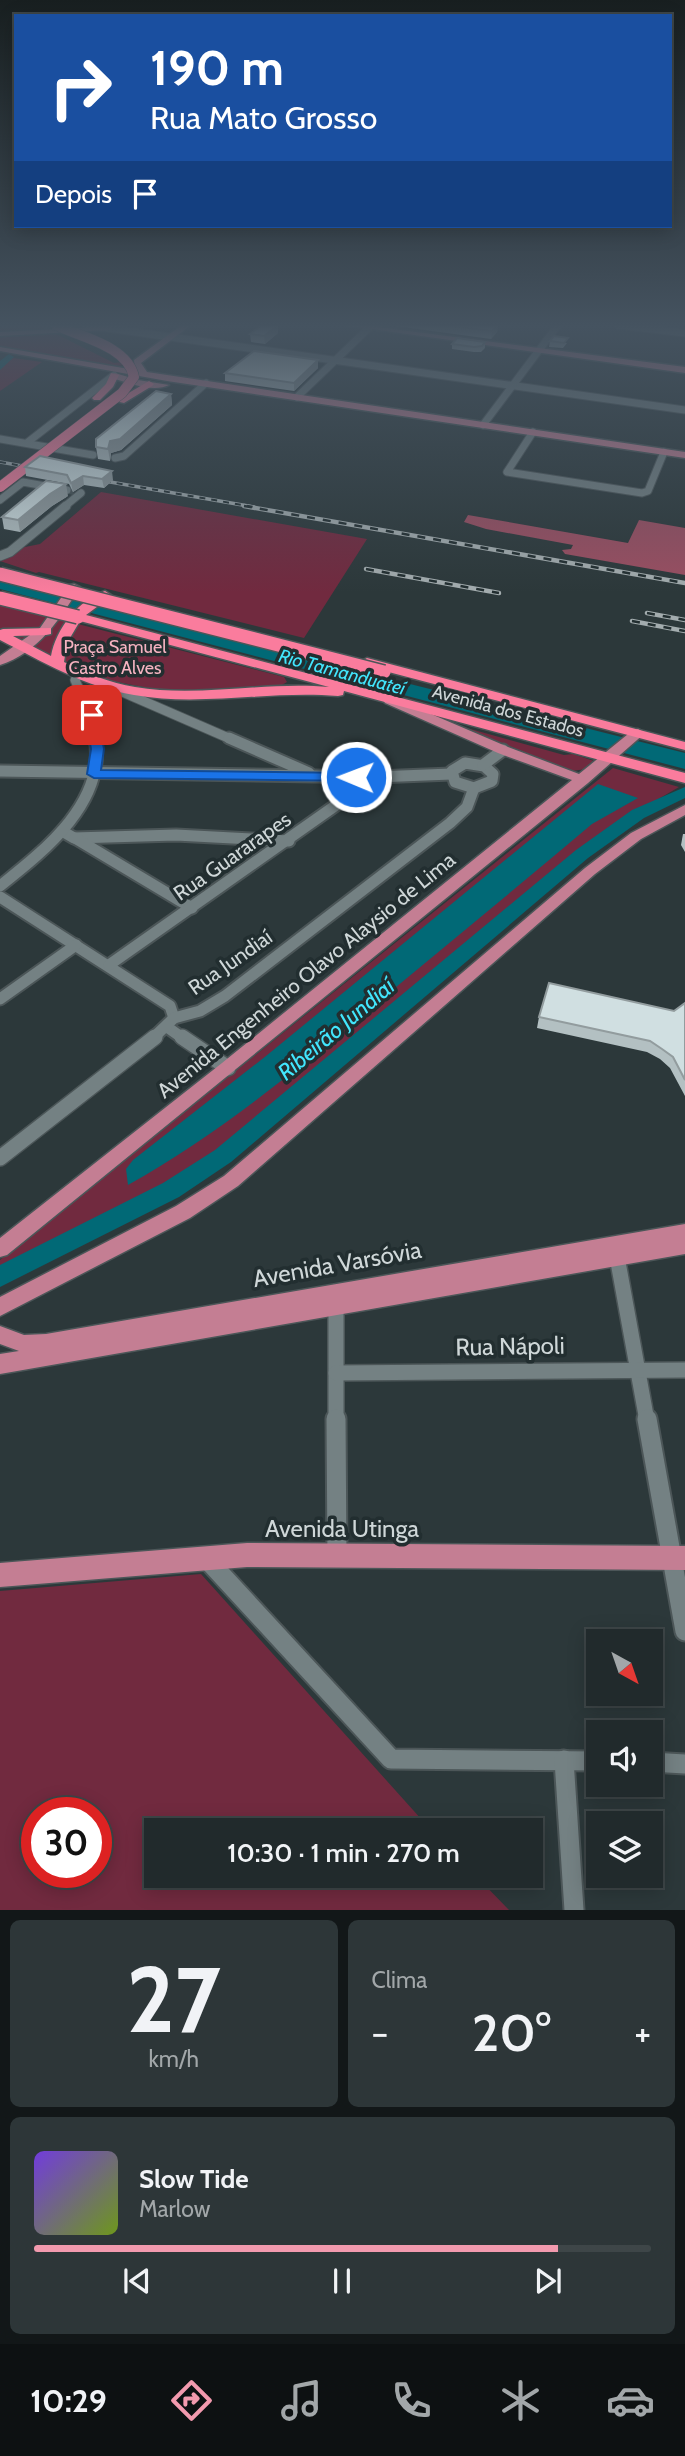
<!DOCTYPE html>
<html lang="pt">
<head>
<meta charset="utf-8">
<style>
  body { margin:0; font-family:Cabin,sans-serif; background:#2d3638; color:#f1f3f6; height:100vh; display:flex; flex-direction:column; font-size:26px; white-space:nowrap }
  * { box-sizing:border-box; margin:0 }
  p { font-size:23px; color:#a2a7a9 }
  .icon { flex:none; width:38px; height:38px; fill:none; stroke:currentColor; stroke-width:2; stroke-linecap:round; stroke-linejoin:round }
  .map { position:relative; height:1910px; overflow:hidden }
  .panel { display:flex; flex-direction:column; gap:10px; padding:10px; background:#121718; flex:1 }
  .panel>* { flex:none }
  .top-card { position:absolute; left:14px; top:14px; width:658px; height:214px; border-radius:0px; box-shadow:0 4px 18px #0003,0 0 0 2px #3e4648; background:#1a4fa0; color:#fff; overflow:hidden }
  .needle { width:46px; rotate:140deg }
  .fabs { position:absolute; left:586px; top:1629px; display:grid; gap:14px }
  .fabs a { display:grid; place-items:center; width:77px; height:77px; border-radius:0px; background:#212a2c; box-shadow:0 4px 18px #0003,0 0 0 2px #3e4648; font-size:35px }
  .speed { position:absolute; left:21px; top:1797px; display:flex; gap:14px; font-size:35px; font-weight:700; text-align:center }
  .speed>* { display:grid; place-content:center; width:91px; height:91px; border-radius:50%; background:#212a2c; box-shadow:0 4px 18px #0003,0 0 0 2px #3e4648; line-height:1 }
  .speed .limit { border:10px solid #d22; background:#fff; color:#111 }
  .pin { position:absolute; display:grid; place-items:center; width:60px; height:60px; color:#fff; margin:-30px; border-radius:14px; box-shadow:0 4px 10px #0006 }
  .me { position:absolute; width:77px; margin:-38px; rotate:271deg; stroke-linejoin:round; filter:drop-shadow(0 0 5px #0008) }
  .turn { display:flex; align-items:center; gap:24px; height:147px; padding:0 21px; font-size:32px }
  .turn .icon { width:91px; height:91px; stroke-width:2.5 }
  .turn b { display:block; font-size:49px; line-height:60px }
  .then { display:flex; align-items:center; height:66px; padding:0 21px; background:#0003; gap:14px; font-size:26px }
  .big { font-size:52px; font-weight:600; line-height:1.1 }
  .panel .tile { flex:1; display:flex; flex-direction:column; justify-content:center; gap:10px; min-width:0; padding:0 24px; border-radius:10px; background:#2d3638 }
  .panel .dial { align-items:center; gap:0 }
  .dial b { font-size:91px; line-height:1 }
  .song { display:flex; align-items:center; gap:21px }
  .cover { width:84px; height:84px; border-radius:10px; background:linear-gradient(135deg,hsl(260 70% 55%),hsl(80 70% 35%)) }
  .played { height:7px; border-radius:4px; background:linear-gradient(90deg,#f29aae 85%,#3e4648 85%) }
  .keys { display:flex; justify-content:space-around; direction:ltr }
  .heat { display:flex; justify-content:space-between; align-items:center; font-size:38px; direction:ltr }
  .panel .tiles { flex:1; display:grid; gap:10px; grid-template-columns:1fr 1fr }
  .tile:last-child { grid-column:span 2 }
  .trip { position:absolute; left:144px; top:1818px; width:399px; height:70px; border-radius:0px; background:#212a2c; box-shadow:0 4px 18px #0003,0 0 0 2px #3e4648; font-weight:600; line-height:70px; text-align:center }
  .menu { display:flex; height:112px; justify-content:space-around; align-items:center; background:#0d1112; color:#a2a7a9 }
  .menu .icon { width:49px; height:49px }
  .menu .selected { color:#f29aae }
  .menu b { font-size:32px; color:#f1f3f6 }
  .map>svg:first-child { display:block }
  .green { fill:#712a3f; fill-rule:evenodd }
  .forest { fill:#9a4e61 }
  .water { fill:#016976 }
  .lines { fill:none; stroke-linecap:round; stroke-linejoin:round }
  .river { fill:#016976; fill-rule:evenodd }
  .minor-tunnel { stroke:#445052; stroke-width:7; stroke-dasharray:7 3.5; stroke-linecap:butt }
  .minor-far4-casing { stroke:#4c5658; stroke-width:9 }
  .minor-far3-casing { stroke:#4c5658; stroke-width:11 }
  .minor-far2-casing { stroke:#4c5658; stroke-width:15 }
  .minor-far1-casing { stroke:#4c5658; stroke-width:18 }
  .minor-casing { stroke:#4c5658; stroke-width:23 }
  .major-casing { stroke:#4c5658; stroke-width:3 }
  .highway-casing { stroke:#4c5658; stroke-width:3 }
  .minor-far4 { stroke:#748183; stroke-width:7 }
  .minor-far3 { stroke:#748183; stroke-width:9 }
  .minor-far2 { stroke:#748183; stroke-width:11 }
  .minor-far1 { stroke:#748183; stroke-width:15 }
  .minor { stroke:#748183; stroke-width:19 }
  .major { fill:#c47e93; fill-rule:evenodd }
  .highway { fill:#fa7c9d; fill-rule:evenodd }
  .rail-far1-casing { stroke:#a3acae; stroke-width:3.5 }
  .rail-casing { stroke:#a3acae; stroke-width:4.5 }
  .rail-far1 { stroke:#222e30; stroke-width:2; stroke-dasharray:6; stroke-linecap:butt }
  .rail { stroke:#222e30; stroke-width:2.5; stroke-dasharray:8; stroke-linecap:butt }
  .highway-bridge-far1-casing { stroke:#4c5658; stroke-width:11; stroke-linecap:butt }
  .highway-bridge-casing { stroke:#4c5658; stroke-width:16; stroke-linecap:butt }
  .highway-bridge-far1 { stroke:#fa7c9d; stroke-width:10 }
  .highway-bridge { stroke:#fa7c9d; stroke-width:13 }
  .wall { fill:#b3c0c2 }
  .shaded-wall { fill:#929c9e }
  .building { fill:#d0dfe1; stroke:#929c9e; stroke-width:2 }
  .route { fill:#1a73e8; stroke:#114b97; stroke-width:2 }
  .labels { text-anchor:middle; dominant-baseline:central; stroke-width:7; stroke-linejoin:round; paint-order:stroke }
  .far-park-label { font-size:18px; fill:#f6b3c1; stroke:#222e30 }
  .far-street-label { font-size:18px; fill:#cfd7d8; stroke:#222e30 }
  .far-water-label { font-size:19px; font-style:italic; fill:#42e6fd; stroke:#222e30 }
  .street-label { font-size:21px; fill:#cfd7d8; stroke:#222e30 }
  .water-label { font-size:23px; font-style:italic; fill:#42e6fd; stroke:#222e30 }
  .near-street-label { font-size:24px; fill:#cfd7d8; stroke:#222e30 }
</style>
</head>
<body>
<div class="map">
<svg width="685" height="1910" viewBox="0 0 685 1910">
  <rect width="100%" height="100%" fill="#2c383a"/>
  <g class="green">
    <path d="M3,325H71L90,328L54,331V333L114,363L135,360L129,364L118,366L0,348V327Z"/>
    <path d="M13,358L42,362L0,391V368Z"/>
    <path d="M101,492L367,539L304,638L39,572L36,573L0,561V558L20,548L40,544Z"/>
    <path d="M0,604L284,677L287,682L277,688L216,691L159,690L107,680L0,632Z"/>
    <path d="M456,725L564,755L573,754L594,761L586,769L572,771Z"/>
    <path d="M613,768L679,787L605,830L208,1160L172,1185L0,1271V1260Z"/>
    <path d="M201,1574L431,1830H156V1876H476L509,1910H0V1591ZM37,1813H96V1872H37Z"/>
  </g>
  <path class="forest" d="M468,515L628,543L639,520L685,528V575L565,554L562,550L571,549L573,545L486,529L464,522Z"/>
  <g class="water">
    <path d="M0,577L91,604L685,753V769L0,589Z"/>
    <path d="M598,784L638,798L592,824C521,884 449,943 378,1002C299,1068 219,1134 128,1185L126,1169L133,1160L266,1056Z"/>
  </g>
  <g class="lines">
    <g class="river">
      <path d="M9,354L14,357L0,370V361Z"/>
      <path d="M685,787V798L644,818L588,858L231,1162L179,1197L0,1287V1265L163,1183L215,1150L576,850L632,810Z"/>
    </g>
    <path class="minor-tunnel" d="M67,490L76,492"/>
    <g class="minor-far4-casing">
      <g id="minor-far4">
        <path d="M86,325L685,410"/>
        <path d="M618,325L685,333"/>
        <path d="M297,397L372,325"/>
        <path d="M483,425L558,325"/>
        <path d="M533,432L507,472L642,493L648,491L664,452"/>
        <path d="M0,439L93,455"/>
        <path d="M28,442L114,375"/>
        <path d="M115,458L124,456L206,383"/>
        <path d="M0,500L23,482L67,490"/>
        <path d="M64,507L81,493"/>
      </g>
    </g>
    <g class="minor-far3-casing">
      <g id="minor-far3">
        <path d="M0,556L10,552L66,506"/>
        <path d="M80,673L75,680L90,714L95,740"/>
        <path d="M111,687L233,740"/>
      </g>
    </g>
    <g class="minor-far2-casing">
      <g id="minor-far2">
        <path d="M229,738L309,773"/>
        <path d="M465,763L484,766L493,774L492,781L474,788L455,782L452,771Z"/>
        <path d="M483,765L503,750"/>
        <path d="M0,771L376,777L451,774"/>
        <path d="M62,831L74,838L176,835L289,841"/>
        <path d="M75,838L192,908"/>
        <path d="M0,886C44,851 107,802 95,738"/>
        <path d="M0,897L170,1006L174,1018"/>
        <path d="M109,965L376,777"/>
        <path d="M0,999L76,945"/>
        <path d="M167,1027L184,1039"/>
        <path d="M152,1039L174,1018L200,1011L225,996L450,823L467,807L474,788"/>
      </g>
    </g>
    <g class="minor-far1-casing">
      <g id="minor-far1">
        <path d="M182,1037L228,1068"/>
        <path d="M0,1158L155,1037"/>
        <path d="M616,1251L647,1421"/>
        <path d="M336,1301V1421"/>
        <path d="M336,1373L685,1370"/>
      </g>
    </g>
    <g class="minor-casing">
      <g id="minor">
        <path d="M336,1419L337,1557"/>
        <path d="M647,1419L685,1631"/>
        <path d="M205,1557L391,1759L598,1761"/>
        <path d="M564,1760L574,1910"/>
        <path d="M651,1762L685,1764"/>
      </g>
    </g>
    <g class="major-casing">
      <g id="major">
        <path d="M182,325H191L141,363L147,372L685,452V458L167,381L0,351V347L135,370L134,360Z"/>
        <path d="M343,325H363L685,367V373Z"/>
        <path d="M113,326L110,330L0,336V332Z"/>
        <path d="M115,373L138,380L169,385C154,393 128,383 112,378V374Z"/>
        <path d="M74,584L80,587C60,619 38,653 0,665V656L40,628L70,585Z"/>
        <path d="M389,696L508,747L579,774L633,730L638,729L645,733L588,783L7,1255L0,1257V1238L222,1063L572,780L498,753L385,703L383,700Z"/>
        <path d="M685,805V815L641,839L595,874L238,1186L190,1218L0,1316V1297L176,1206L224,1176L585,868L631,833Z"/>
        <path d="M685,1224V1254L0,1374V1354L19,1351L0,1344V1326L24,1335L46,1334Z"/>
        <path d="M247,1543L685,1546V1570L247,1567L0,1587V1563Z"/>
      </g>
    </g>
    <g class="highway-casing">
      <g id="highway">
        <path d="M111,373L119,375L113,387L100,400H94L92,398L106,384Z"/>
        <path d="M149,381L154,384L152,386L124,403L115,401Z"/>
        <path d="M105,591L111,595L109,598L86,615L685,773V783L344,691L343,695L338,696C270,690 201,707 134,695C85,687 43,662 0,640V630L3,629L51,628V634L46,635L13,636L51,656C56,629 78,600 105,591ZM80,621L329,687C265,681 199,698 135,687C110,683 86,673 64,662L67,643Z"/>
        <path d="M367,658L685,742V750L362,665L360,662Z"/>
      </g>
    </g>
    <use href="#minor-far4" class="minor-far4"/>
    <use href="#minor-far3" class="minor-far3"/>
    <use href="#minor-far2" class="minor-far2"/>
    <use href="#minor-far1" class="minor-far1"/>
    <use href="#minor" class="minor"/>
    <use href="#major" class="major"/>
    <use href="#highway" class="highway"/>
    <g class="rail-far1-casing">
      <g id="rail-far1">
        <path d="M0,462L45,470"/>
        <path d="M93,479L254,507"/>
      </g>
    </g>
    <g class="rail-casing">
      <g id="rail">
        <path d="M244,506L685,583"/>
        <path d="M366,569L499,593"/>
        <path d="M647,613L685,620"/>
        <path d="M632,621L685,631"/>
      </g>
    </g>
    <use href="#rail-far1" class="rail-far1"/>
    <use href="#rail" class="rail"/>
    <g class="highway-bridge-far1-casing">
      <path id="highway-bridge-far1" d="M0,487L122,393L134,377C128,346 80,337 56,325"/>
    </g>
    <g class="highway-bridge-casing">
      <g id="highway-bridge">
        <path d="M0,574L384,672"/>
        <path d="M0,598L78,617"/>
      </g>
    </g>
    <use href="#highway-bridge-far1" class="highway-bridge-far1"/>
    <use href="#highway-bridge" class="highway-bridge"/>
  </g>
  <g class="wall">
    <path d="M388,325H498L497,332L491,339Z"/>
    <path d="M278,333L265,344L251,342L250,334Z"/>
    <path d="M550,341L567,343L563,348L549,347Z"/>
    <path d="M485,342V348L481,352H474L452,349V344Z"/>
    <path d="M318,360V368L294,391L225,381V373Z"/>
    <path d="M171,394L172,405L121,450L111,453L110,461L98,459L96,447Z"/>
    <path d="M25,467L113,480L104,488L84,485L73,492L69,484L26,476Z"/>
    <path d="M68,496L52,506L20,532L4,529L2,517Z"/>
    <path d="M683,834H685V852L681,845Z"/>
    <path d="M685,1003V1096L670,1068L660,1059L647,1052L537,1028L539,1017L674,1011Z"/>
  </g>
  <g class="shaded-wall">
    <path d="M278,325V333L265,344L264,336Z"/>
    <path d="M498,325L497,332L491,339L492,331Z"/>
    <path d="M318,360V368L294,391V383Z"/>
    <path d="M171,394L172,405L121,450L111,453L110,461L108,449L110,441Z"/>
    <path d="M112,471L113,480L104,488L102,479Z"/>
    <path d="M83,476L84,485L73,492L71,483Z"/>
    <path d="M66,484L68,496L52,506L20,532L18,520L50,494Z"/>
  </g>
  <g class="building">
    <path d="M262,325H278L264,336L250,334Z"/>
    <path d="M444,325H497L492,331Z"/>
    <path d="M554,336L568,338L564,343L550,341Z"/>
    <path d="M457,338L485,342L482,346L474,347L452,344Z"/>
    <path d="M254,351L318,360L294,383L225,373Z"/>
    <path d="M156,391L171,394L120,439L110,441L108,449L96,447V439Z"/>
    <path d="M40,456L112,471L102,479L83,476L71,483L67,475L25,467Z"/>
    <path d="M46,481L66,484L50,494L18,520L2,517Z"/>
    <path d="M549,983L674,1011L685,1003V1080L673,1057L662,1049L650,1041L539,1017Z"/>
  </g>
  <linearGradient id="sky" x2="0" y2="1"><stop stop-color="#181f20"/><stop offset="0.55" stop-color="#455360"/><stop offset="1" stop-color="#455360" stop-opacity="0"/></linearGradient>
  <rect width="685" height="592" fill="url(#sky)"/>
  <path class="route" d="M92,711L98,715L104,749L101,770L356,773L363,777L356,781L94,778L87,774L91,749L85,715Z"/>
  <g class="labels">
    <g class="far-park-label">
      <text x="115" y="647">Praça Samuel<tspan x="115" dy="21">Castro Alves</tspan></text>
    </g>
    <g class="far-street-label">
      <text transform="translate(508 711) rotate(15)">Avenida dos Estados</text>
    </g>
    <g class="far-water-label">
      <text transform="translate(342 672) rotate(15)">Rio Tamanduateí</text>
    </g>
    <g class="street-label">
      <text transform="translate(232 856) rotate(-35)">Rua Guararapes</text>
      <text transform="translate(230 962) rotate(-35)">Rua Jundiaí</text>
      <text transform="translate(306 975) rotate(-39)">Avenida Engenheiro Olavo Alaysio de Lima</text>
    </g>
    <g class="water-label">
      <text transform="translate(336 1029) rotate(-40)">Ribeirão Jundiaí</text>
    </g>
    <g class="near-street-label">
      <text transform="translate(337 1264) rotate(-10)">Avenida Varsóvia</text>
      <text transform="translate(510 1346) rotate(-1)">Rua Nápoli</text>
      <text x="342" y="1528">Avenida Utinga</text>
    </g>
  </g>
</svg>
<div class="fabs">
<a><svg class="needle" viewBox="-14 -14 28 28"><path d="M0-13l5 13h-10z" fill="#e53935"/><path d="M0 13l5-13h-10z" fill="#a2a7a9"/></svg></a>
<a><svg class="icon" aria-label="sound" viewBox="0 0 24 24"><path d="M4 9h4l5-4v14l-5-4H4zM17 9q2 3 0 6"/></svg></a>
<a><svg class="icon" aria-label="layers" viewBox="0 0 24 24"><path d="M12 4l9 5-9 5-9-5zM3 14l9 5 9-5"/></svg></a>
</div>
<div class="speed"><div class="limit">30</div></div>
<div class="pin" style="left:92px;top:715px;background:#d93025"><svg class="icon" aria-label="arrive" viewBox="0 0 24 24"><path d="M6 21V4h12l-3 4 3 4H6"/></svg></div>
<svg class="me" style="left:356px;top:777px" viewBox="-20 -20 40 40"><circle r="17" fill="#1a73e8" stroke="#fff" stroke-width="3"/><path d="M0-11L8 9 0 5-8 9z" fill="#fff"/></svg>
<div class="trip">10:30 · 1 min · 270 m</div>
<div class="top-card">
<div class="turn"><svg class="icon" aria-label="right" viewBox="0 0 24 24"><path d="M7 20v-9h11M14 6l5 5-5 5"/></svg><div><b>190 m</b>Rua Mato Grosso</div></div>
<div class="then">Depois<svg class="icon" aria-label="arrive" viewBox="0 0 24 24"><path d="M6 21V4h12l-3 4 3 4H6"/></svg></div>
</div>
</div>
<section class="panel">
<div class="tiles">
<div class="tile dial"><b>27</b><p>km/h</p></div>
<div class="tile"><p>Clima</p>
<div class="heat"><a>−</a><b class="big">20°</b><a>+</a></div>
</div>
<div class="tile">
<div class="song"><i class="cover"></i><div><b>Slow Tide</b><p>Marlow</p></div></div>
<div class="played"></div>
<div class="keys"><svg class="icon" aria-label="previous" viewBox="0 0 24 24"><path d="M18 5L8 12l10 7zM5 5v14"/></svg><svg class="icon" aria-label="pause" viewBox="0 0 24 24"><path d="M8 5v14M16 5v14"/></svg><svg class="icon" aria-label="next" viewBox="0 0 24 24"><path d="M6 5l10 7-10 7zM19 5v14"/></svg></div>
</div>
</div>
</section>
<nav class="menu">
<b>10:29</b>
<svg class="icon selected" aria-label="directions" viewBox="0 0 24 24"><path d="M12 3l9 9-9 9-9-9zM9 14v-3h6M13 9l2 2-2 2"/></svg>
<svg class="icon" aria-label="music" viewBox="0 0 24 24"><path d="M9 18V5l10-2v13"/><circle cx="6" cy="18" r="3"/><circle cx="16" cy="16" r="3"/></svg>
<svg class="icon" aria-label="phone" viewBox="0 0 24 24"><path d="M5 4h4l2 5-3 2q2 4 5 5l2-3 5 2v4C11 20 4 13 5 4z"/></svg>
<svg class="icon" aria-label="climate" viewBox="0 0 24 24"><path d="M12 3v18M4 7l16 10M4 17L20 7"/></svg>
<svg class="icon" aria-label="car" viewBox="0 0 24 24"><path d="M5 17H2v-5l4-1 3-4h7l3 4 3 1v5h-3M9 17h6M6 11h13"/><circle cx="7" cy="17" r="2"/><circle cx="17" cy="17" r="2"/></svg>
</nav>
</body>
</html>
